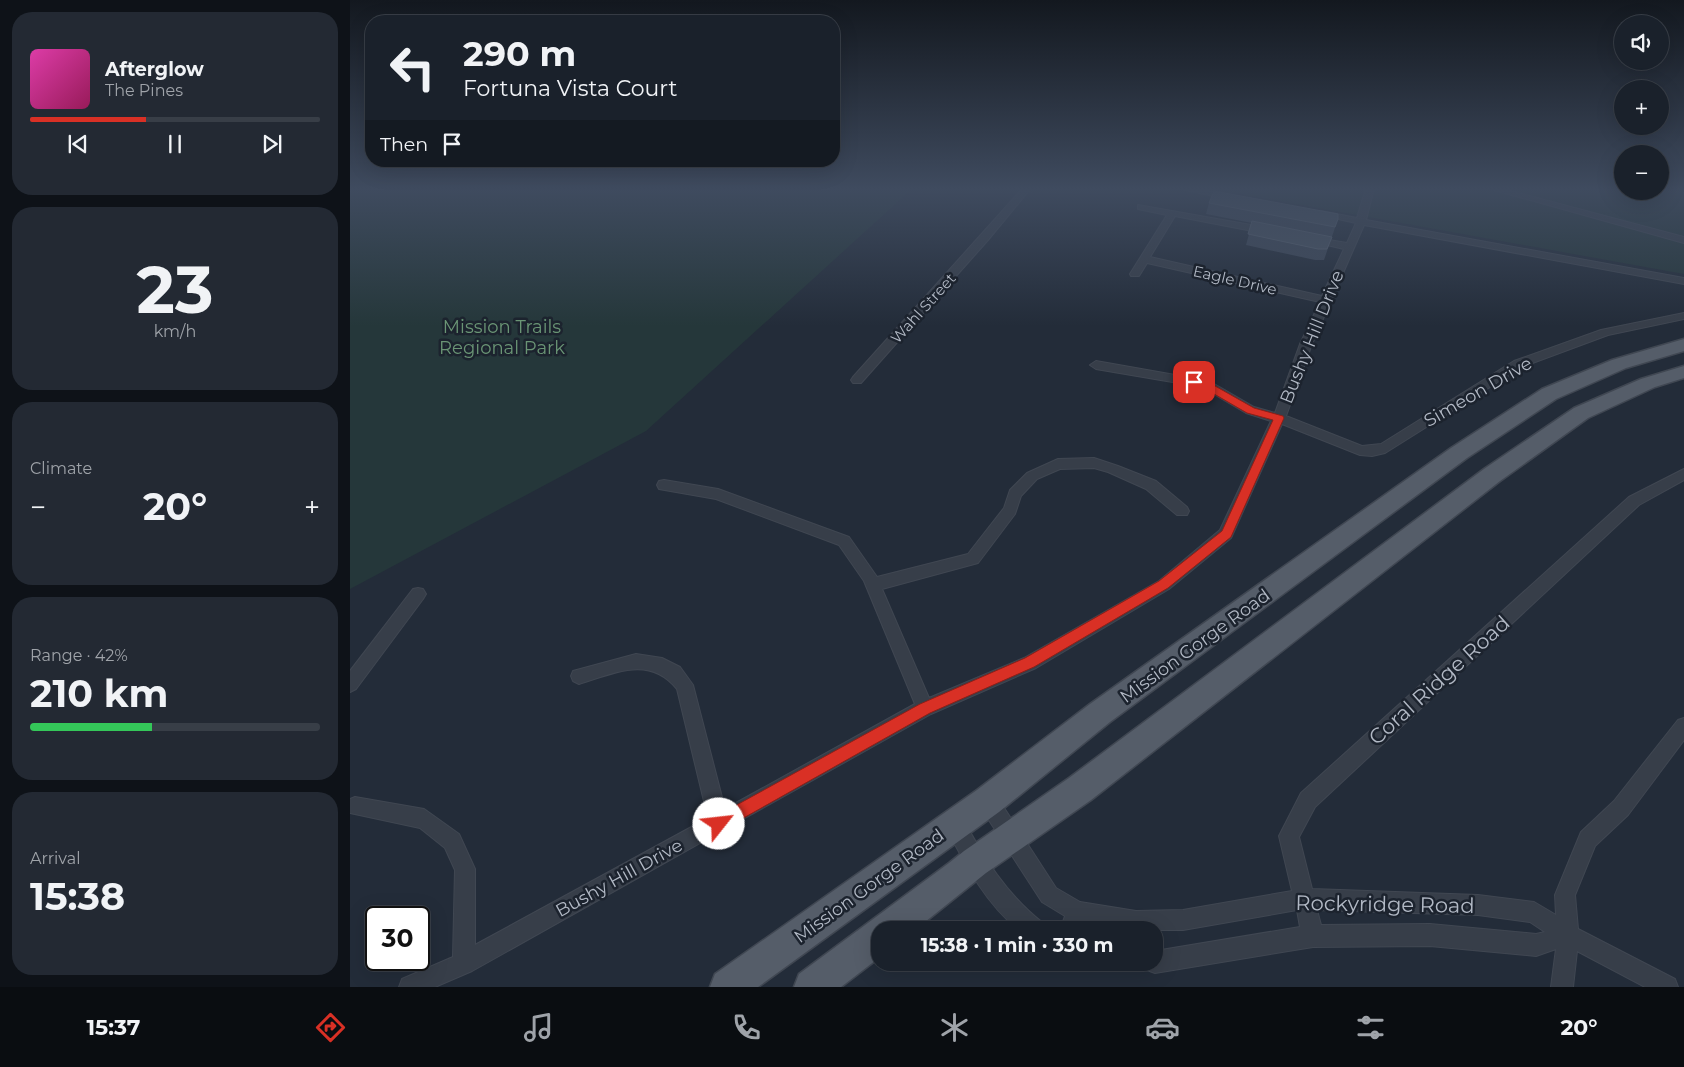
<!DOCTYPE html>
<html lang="en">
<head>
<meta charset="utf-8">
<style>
  body { margin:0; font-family:Montserrat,sans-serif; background:#232933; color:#f1f3f6; height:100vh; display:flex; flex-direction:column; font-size:19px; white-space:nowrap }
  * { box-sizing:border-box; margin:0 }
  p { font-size:16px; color:#9fa3a9 }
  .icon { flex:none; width:28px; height:28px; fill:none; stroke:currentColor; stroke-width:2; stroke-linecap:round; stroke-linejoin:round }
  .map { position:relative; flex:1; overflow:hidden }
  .sheet { display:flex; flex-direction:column; gap:12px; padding:12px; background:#0e1218; width:350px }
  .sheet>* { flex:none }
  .top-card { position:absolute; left:15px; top:15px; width:475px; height:152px; border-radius:20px; box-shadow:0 5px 20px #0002,0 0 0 1px #383e47; background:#1a212b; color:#f1f3f6; overflow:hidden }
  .buttons { position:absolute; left:1264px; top:15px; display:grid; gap:10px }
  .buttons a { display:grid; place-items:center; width:55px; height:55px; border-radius:50%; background:#1a212b; box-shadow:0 5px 20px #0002,0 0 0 1px #383e47; font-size:25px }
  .speed { position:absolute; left:15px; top:906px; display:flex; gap:10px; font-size:25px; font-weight:700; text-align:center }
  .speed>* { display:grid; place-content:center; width:65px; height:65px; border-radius:50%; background:#1a212b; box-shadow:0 5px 20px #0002,0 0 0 1px #383e47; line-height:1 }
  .speed .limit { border:2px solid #111; border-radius:8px; background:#fff; color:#111 }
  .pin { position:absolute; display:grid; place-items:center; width:42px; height:42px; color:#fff; margin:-21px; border-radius:10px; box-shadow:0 2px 8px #0006 }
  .me { position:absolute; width:55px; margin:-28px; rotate:61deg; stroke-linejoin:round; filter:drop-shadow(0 0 4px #0008) }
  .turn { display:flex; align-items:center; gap:18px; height:105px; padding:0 15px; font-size:22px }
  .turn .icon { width:65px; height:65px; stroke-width:2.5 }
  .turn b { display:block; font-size:35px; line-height:42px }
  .then { display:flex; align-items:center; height:48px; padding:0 15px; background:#0003; gap:10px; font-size:19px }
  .big { font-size:38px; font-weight:700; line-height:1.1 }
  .sheet .widget { flex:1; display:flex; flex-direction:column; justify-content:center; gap:8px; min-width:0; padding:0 18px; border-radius:20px; background:#232933 }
  .sheet .dial { align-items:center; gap:0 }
  .dial b { font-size:65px; line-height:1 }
  .song { display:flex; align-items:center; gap:15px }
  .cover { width:60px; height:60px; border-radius:8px; background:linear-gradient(135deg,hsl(320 70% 55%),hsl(330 70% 35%)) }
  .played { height:5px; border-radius:2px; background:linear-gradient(90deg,#d93025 40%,#383e47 40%) }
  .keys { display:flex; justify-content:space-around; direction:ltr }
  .heat { display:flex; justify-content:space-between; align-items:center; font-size:28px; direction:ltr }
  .charge { height:8px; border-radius:4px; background:linear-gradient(90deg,#34c759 42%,#383e47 0) }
  .trip { position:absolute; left:521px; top:921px; width:292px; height:50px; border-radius:20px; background:#1a212b; box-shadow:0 5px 20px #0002,0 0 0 1px #383e47; font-weight:700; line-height:50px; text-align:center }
  .tab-bar { display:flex; height:80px; justify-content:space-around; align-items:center; background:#0a0d11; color:#9fa3a9 }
  .tab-bar .icon { width:35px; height:35px }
  .tab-bar .current { color:#d93025 }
  .tab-bar b { font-size:22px; color:#f1f3f6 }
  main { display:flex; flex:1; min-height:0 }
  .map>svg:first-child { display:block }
  .green { fill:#25373a }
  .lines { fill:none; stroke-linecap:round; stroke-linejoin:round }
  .street-casing { stroke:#404752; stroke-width:2 }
  .primary-casing { stroke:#404752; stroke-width:3 }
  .street { fill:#373e49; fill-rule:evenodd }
  .primary { fill:#555d69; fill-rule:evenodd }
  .wall { fill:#3e4858 }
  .building { fill:#4a5564; stroke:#5a6473 }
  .route { fill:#d93025; stroke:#8d1f18 }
  .labels { text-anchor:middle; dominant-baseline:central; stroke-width:5; stroke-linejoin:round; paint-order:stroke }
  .far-street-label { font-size:15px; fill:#b2b9c5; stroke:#1c232e }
  .park-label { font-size:18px; fill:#6a9575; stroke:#1c232e }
  .street-label { font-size:18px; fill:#b2b9c5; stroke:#1c232e }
  .near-street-label { font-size:21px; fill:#b2b9c5; stroke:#1c232e }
</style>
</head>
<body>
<main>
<section class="sheet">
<div class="widget">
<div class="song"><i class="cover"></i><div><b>Afterglow</b><p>The Pines</p></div></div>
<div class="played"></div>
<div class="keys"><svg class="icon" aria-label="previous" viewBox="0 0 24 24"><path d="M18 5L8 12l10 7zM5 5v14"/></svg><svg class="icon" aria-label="pause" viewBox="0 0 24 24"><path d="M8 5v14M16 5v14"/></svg><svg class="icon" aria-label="next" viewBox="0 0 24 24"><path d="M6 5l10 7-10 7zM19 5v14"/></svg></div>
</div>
<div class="widget dial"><b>23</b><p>km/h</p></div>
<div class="widget"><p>Climate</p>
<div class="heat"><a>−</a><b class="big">20°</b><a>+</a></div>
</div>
<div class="widget"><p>Range · 42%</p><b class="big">210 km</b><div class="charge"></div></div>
<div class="widget"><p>Arrival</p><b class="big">15:38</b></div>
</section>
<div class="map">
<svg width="1334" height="987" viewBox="0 0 1334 987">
  <rect width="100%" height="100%" fill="#232c39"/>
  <g class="green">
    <path d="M0,188H563L296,431L0,589Z"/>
    <path d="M858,188H1272V191H1310V188H1334V274Z"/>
  </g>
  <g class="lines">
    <g class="street-casing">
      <g id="street">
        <path d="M673,188H681L638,240L511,383H503L501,380L503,377Z"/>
        <path d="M827,188H843L886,197L882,200Z"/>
        <path d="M1016,188H1024L1016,220L1334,278V284L1014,225L962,344L936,416L1012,446L1031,444L1164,361L1251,330L1334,313V319L1258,335L1172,367L1035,453L1022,456L1010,455L932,424L881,538L819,589L686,668L581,714L377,828L376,831L368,833L122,971L85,987H49L52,979L103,957L105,870L95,848L70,828L0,813V799L5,797L74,809L109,834L125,869V945L358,818L327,689C299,655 265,673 229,684L223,681L221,676L223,671L286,654L312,658L330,667L343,685L375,809L565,704L514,581L489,545L366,499L309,489L307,485L309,481L314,480L368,489L499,537L527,577L618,554L654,508L660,490L677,473L708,459L744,458L768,466L806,481L837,507L839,511L837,515H827L796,489L758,472L744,468L710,469L687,479L671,496L665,514L628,563L532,589L579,698L674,658L809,581L870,530L921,421L896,413L852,387L746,369L740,365L746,361L859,381L904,407L925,413L950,344L970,302L797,263L789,276H781L780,274L817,215L788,209V205L918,228L923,231L918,234L825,216L800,257L972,296L994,249L956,240L961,237L997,243L1006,223L966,214L971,211L1007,218Z"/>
        <path d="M1137,188H1149L1334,237V243Z"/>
        <path d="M1334,469V480L1289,505L965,807L949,837L962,889L1128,895L1184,902L1206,915L1205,895L1231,832L1264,801L1328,720L1334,718V740L1278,815L1245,846L1225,895L1228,929L1325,979L1328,987H1295L1227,951L1223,987H1201L1206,949L1186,956L1080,946L963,947L805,973L797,970L794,962H805V951L950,927L947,910L833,930H777L733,923L730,930H710L715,916L692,902L631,808L629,801L631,794L638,792L645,794L706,888L730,902L786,911L833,910L942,891L929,836L951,793L1279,497ZM967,910L1128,915L1180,922L1195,932L1186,934L1080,924L971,925Z"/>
        <path d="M68,588L73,589L76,594L73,599L6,689L0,692V671L63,589Z"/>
        <path d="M605,814L612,817C633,857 657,895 693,923L696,930H669C637,905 616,866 598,831L595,824L598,817Z"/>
      </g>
    </g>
    <g class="primary-casing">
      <g id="primary">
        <path d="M1334,339V351L1276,368L1206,399L1117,458L760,722L649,812L408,987H360L365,974L627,790L740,704L1101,448L1192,389L1262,360Z"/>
        <path d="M1334,366V378L1305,387L1238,418L1150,481L741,800L636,873L565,930H530V957L491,987H444L449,974L599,863L614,851L719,778L1134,469L1224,408L1291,379Z"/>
      </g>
    </g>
    <use href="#street" class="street"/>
    <use href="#primary" class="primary"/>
  </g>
  <path class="wall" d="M859,203L988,219L974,260H965L896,245L902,223L856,214Z"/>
  <g class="building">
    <path d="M864,191L988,214V219L985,227L859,203Z"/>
    <path d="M902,221L982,237L977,249H968L898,234Z"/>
  </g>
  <linearGradient id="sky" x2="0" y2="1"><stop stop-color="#13181f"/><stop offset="0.58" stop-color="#3f4b5f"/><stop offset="1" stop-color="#3f4b5f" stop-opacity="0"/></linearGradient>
  <rect width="1334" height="326" fill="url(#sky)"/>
  <path class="route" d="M844,379L858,382L904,408L933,416L934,418L881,537L818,588L684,667L580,713L374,829L369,832L363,829L361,824L363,818L570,704L675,658L809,581L872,531L923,420L897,413L852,387L841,384L840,382Z"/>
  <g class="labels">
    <g class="far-street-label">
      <text transform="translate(885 280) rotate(13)">Eagle Drive</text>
      <text transform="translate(573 308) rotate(-48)">Wahl Street</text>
    </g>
    <g class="park-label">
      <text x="152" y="327">Mission Trails<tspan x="152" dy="21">Regional Park</tspan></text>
    </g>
    <g class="street-label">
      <text transform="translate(962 337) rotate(-68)">Bushy Hill Drive</text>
      <text transform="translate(1128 392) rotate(-30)">Simeon Drive</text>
      <text transform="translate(845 646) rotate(-36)">Mission Gorge Road</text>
      <text transform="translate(269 878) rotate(-29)">Bushy Hill Drive</text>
      <text transform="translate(519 886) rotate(-36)">Mission Gorge Road</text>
    </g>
    <g class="near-street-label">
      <text transform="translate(1089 680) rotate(-42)">Coral Ridge Road</text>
      <text transform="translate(1035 904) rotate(1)">Rockyridge Road</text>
    </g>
  </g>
</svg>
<div class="buttons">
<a><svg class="icon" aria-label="sound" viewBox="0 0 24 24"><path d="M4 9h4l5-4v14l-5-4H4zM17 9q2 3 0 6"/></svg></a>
<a>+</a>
<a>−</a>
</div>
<div class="speed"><div class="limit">30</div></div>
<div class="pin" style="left:844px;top:382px;background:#d93025"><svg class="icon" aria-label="arrive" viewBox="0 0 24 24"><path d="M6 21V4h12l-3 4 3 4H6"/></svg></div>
<svg class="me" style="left:369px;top:824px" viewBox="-20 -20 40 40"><circle r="19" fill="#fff"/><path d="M0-13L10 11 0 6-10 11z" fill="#d93025"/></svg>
<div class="trip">15:38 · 1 min · 330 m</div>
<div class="top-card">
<div class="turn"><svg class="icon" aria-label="left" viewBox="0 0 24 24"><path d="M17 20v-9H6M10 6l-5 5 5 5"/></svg><div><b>290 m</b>Fortuna Vista Court</div></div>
<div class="then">Then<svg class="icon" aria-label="arrive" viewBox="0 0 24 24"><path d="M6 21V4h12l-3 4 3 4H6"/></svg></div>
</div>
</div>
</main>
<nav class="tab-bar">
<b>15:37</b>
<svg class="icon current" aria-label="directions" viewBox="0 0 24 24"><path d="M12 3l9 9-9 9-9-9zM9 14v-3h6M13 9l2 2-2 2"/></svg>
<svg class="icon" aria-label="music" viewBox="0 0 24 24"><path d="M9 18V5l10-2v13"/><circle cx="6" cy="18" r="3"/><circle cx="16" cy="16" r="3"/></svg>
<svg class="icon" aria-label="phone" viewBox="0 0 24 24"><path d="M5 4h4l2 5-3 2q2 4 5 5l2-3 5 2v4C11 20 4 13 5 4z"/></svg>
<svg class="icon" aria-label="climate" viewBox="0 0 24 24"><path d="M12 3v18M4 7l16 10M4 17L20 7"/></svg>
<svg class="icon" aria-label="car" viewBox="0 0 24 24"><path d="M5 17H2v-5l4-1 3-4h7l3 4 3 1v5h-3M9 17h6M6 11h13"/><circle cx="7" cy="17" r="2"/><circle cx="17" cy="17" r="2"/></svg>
<svg class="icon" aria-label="filters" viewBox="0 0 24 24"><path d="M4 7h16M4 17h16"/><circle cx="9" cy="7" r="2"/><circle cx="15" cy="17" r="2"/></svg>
<b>20°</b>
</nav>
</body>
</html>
